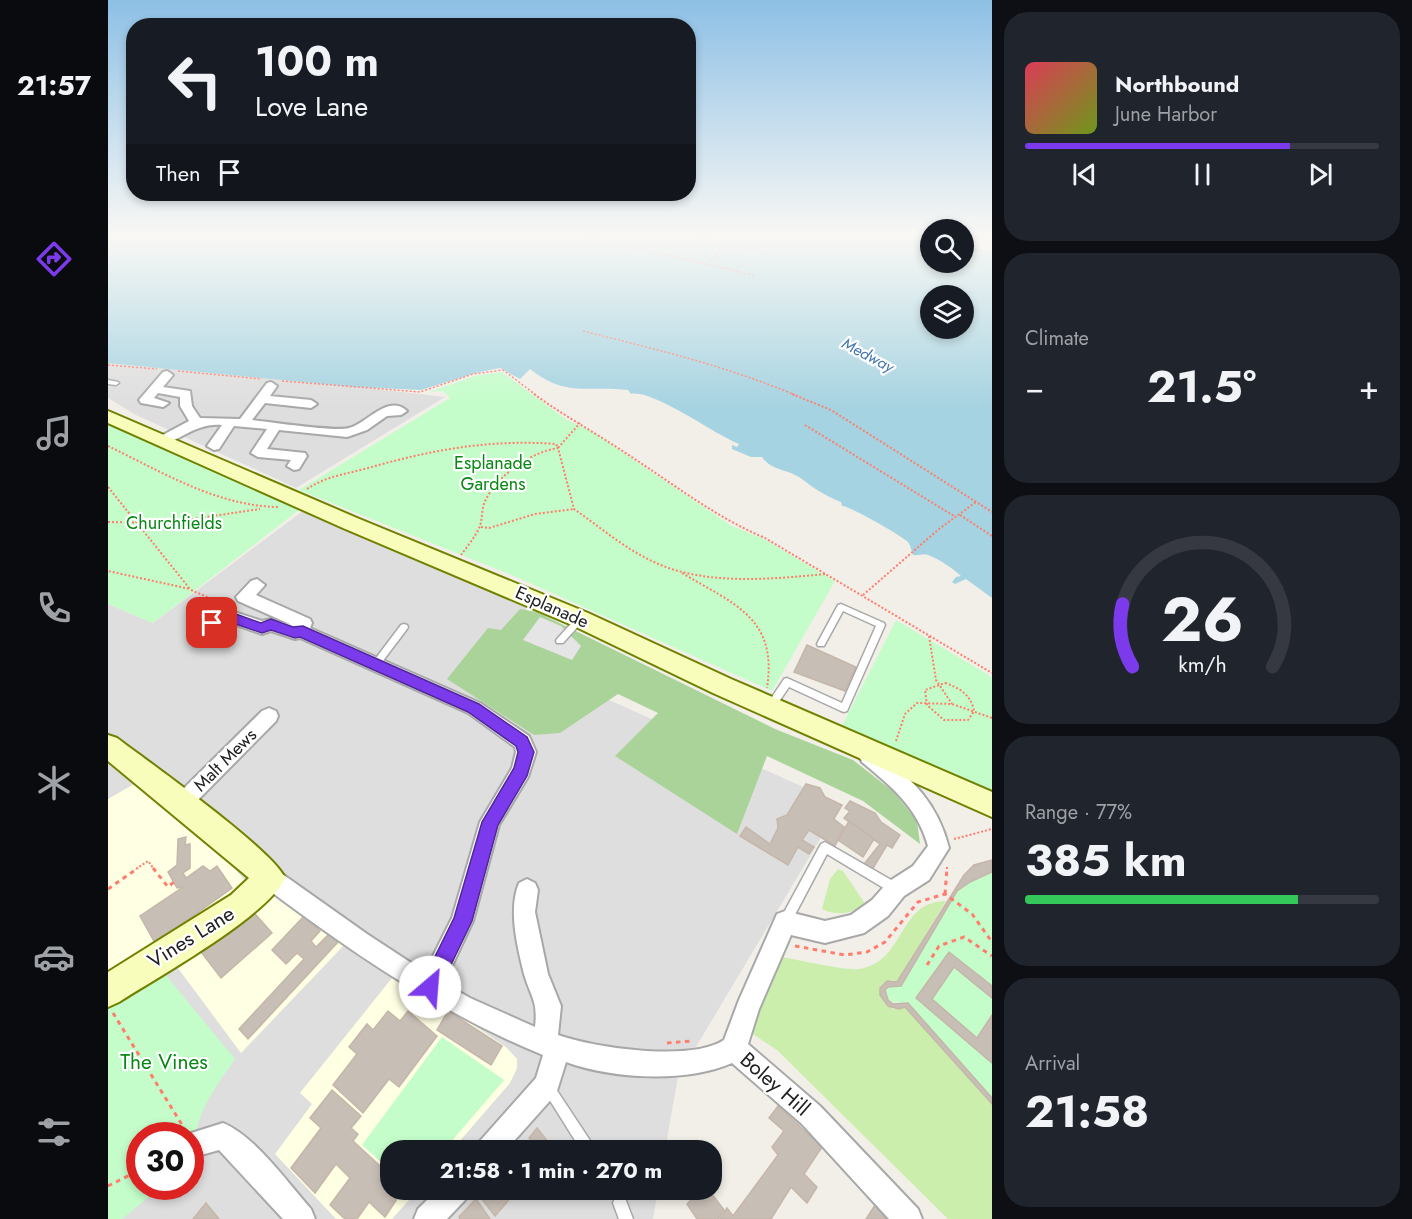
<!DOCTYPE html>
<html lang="en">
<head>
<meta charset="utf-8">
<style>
  body { margin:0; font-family:Jost,sans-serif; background:#20242c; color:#f1f3f6; height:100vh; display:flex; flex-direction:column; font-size:22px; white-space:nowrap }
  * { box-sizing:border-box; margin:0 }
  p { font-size:20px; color:#9ea1a6 }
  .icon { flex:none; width:33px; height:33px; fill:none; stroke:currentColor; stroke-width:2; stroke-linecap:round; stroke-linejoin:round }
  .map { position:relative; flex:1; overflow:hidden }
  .details { display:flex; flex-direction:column; gap:12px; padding:12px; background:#0d0f14; width:420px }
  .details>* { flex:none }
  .guide { position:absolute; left:18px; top:18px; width:570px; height:183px; border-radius:24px; box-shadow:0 3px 9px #0003; background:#171b24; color:#f1f3f6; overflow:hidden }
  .tools { position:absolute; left:812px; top:219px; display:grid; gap:12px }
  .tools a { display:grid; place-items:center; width:54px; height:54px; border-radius:50%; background:#171b24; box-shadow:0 3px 9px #0003; font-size:30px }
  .speed { position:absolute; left:18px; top:1122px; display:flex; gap:12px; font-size:30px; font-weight:700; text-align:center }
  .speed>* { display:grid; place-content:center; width:78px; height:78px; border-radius:50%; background:#171b24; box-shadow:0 3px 9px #0003; line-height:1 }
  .speed .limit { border:9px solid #d22; background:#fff; color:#111 }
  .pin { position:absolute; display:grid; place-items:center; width:51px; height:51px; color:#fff; margin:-26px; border-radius:12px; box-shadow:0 3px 9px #0006 }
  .me { position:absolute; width:66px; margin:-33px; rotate:27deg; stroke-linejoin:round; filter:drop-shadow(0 0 4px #0008) }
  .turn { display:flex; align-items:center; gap:21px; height:126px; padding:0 30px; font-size:27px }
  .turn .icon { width:78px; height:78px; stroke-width:2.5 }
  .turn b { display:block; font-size:42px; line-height:51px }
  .then { display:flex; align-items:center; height:57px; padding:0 30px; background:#0003; gap:12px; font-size:22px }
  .big { font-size:45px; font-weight:700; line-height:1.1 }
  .details .card { flex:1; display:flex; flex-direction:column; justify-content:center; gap:9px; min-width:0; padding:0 21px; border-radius:24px; background:#20242c }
  .details .dial { align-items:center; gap:0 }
  .dial svg { height:156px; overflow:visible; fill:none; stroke:#363941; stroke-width:7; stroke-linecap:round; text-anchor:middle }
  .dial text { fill:#f1f3f6; stroke:none }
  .song { display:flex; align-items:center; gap:18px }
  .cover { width:72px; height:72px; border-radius:9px; background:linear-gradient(135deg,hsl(350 70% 55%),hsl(80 70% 35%)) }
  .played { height:6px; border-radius:3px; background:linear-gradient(90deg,#7c3aed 75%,#363941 75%) }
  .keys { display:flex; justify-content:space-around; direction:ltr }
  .heat { display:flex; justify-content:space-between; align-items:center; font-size:33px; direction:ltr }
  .charge { height:9px; border-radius:4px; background:linear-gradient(90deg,#34c759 77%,#363941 0) }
  .trip { position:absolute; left:272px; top:1140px; width:342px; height:60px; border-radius:24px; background:#171b24; box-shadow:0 3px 9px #0003; font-weight:700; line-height:60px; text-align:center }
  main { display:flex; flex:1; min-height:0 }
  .tab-bar { display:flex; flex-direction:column; width:108px; justify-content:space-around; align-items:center; background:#090b0e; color:#9ea1a6 }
  .tab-bar .icon { width:42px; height:42px }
  .tab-bar .on { color:#7c3aed }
  .tab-bar b { font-size:27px; color:#f1f3f6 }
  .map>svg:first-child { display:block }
  .residential { fill:#dfdede; fill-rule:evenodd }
  .education { fill:#ffffe4 }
  .grass { fill:#cbeeac }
  .forest { fill:#aad39a }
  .park { fill:#c4fdca }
  .parking { fill:#e5e5e5 }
  .water { fill:#a6d3e1; fill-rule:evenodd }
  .building { fill:#c7beb6; stroke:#c5b6a9; stroke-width:1.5 }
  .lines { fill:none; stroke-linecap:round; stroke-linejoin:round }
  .lane-casing { stroke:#a8a8a8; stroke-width:3 }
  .street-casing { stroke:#a8a8a8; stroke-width:4 }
  .secondary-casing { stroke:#708100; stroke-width:4 }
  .path-far2 { stroke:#ff7d6c; stroke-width:1.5; stroke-dasharray:2 2; stroke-linecap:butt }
  .path-far1 { stroke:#ff7d6c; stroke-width:2; stroke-dasharray:2 2; stroke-linecap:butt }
  .path { stroke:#ff7d6c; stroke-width:3; stroke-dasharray:4.5 4.5; stroke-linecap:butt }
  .lane { fill:#fff; fill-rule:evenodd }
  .street { fill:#fff; fill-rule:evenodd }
  .secondary { fill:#f9fdbb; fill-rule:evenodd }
  .route { fill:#7c3aed; stroke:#51269a; stroke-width:1.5 }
  .labels { text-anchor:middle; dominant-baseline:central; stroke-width:4.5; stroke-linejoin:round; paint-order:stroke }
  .far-water-label { font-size:16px; font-style:italic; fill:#4478b0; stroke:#fff }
  .park-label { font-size:18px; fill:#068913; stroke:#fff }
  .street-label { font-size:18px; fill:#212121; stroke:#fff }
  .near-street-label { font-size:21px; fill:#212121; stroke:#fff }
  .near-park-label { font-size:21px; fill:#068913; stroke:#fff }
</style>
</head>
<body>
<main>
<nav class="tab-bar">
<b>21:57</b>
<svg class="icon on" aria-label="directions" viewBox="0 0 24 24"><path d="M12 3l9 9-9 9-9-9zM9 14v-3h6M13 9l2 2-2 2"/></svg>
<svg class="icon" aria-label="music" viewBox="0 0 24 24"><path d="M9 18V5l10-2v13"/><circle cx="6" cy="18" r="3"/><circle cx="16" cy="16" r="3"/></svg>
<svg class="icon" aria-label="phone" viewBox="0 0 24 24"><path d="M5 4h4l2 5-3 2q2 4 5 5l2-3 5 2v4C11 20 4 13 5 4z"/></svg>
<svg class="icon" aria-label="climate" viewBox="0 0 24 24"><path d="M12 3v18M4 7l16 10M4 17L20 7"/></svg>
<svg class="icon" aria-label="car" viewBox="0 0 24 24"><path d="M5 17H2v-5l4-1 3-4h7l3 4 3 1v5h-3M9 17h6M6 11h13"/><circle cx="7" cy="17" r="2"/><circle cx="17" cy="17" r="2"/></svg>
<svg class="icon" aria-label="filters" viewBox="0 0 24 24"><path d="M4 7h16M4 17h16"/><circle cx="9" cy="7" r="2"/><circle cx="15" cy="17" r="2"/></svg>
</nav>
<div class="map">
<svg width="884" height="1219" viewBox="0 0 884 1219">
  <rect width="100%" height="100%" fill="#f2efe8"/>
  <g class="residential">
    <path d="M0,361L243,386L337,397L188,488L28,415L0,398Z"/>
    <path d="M199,508L420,604L401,655L733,804L570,1077L557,1150H282V1190H550L545,1219H0V604L45,623ZM32,1136H82V1186H32Z"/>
  </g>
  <g class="education">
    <path d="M33,780L111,851L142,886L0,978V799Z"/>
    <path d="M166,888L240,941L133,1053L64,960Z"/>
    <path d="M288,973L398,1047L409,1059V1068L402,1083L344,1150H282V1190H310L284,1219H228L167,1154L204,1104L192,1093Z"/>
  </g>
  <g class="grass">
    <path d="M730,869L735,871L758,905C744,913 730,917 714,909L722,879Z"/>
    <path d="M838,901L789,982L784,980L774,984L772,995L785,1009L797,1007L884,1104V1219H840L669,1050L640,1031L667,956C684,958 737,971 751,969C798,962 789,901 838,901Z"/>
  </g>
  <path class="forest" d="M412,609L429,612L667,729L745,760L786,792L809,821L812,844L755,801L659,756L629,834L507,756L550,713L510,694L452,733L426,735L339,679L380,628L393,630Z"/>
  <g class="park">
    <path d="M394,372L459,420L482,430L622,525L656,539L727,581L664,691L406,576L191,490L342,398L335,391L321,392L367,376Z"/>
    <path d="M0,421L196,506L45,623L0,604Z"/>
    <path d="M788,620L884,677V790L734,726Z"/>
    <path d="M884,872V1098L800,1004C790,1000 778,1008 777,990L780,987L793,986L849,891L862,882Z"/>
    <path d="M51,967L127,1059C109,1085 79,1123 90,1155L83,1161L82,1136H32V1186L53,1187L14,1219H0V1001Z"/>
    <path d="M334,1037L396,1080L336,1150H282V1170L254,1145Z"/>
  </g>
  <path class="parking" d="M432,617L453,626L473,646L464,660L415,640Z"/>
  <path class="water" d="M0,236H822V262H855V236H864L858,246L884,252V598L858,579L847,584L844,582L848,577L853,576C844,568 833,560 820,555C815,553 810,556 805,555C804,552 802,544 800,542C794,536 740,505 734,506L733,502C718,496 705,488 694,479C681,469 663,471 654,457H643L624,449V445L629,447L631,444C607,435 545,389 523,394L520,390C479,385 459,398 422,369L412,379L392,368L368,373L313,390L246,387L0,363ZM822,296H855V328H822Z"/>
  <g class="building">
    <path d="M699,645L748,667L737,691L686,672Z"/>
    <path d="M698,784L712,788L717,797L734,805L726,819L736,827L727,846L701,830L694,840L706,847L701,854L690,847L680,865L632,836L638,827L662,844L670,828L669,819L679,815Z"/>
    <path d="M742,801L767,813L773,822L792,835L784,848L779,845L764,870L756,864L772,844L736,818L742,811L737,808Z"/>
    <path d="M741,821L766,839L755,857L730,840Z"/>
    <path d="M78,837L77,845L82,844V868L75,873L78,878L95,866L102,871L109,866L124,888L47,943L32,916L75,887L69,888L60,872L69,865L70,839Z"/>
    <path d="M884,860V872L862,882L849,891L793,986L780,987L777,990L780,1000L785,1004L800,1003L884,1098V1104L797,1007L791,1009L780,1006L772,995V988L779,981L789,982L856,875L866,865Z"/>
    <path d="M141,907L164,933L113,978L87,944Z"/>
    <path d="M196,916L212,931L203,941L208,947L221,934L230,942L140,1039L131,1029L196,959L189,953L178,964L164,950Z"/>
    <path d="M841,952L884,986V998L846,967L824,999L869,1038L884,1015V1063L808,998Z"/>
    <path d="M280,1011L292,1021L300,1011L329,1036L291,1087L281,1079L255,1113L225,1085L249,1054L241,1047L259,1024L265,1030Z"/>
    <path d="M340,1011L394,1046L383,1065L329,1030Z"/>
    <path d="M224,1090L253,1116L243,1128L250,1134L245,1141L282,1175V1190H295L277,1217L261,1202L249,1219H237L222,1205L242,1178L228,1164L207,1193L183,1168L213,1128L202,1118Z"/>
    <path d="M670,1106L714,1147L696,1174L709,1187L699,1203L683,1187L663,1219H612L619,1208L625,1216L670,1155L664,1147L676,1131L661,1118Z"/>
    <path d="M429,1128L444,1147L441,1150H430L421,1138Z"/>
    <path d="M376,1190H401L405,1195L387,1216L371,1195Z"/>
    <path d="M592,1190H601L616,1210L610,1219H589L579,1204Z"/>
    <path d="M368,1199L382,1219H352L351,1217Z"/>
    <path d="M98,1203L111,1219H85Z"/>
    <path d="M767,1205L778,1219H758Z"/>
  </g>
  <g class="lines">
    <g class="lane-casing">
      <g id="lane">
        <rect x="877" y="236" width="4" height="5"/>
        <path d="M0,380L10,382L11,383L8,385L0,384Z"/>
        <path d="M733,604L776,623L777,625L739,711L736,712L733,711L681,687L666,709L663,710L660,709L658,706L676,679L679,678L734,703L768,626L735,611L716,646H710L709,644L710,642L730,605Z"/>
        <path d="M472,616L475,617L476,619L475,621L455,643H449L448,641L449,639L469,617Z"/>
        <path d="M296,624L299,625L300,627L299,629L271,666H265L264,664L265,662L293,625Z"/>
        <path d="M717,842L792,885L793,889L792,893L788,894L784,893L719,854L681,926L677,928L673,926L671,922L673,918L713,844Z"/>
        <path d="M440,1081L444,1083L485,1145L486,1150H473L436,1091L434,1087L436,1083Z"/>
        <path d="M512,1196L517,1198L525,1219H511L505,1203L507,1198Z"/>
      </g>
    </g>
    <g class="street-casing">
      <g id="street">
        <path d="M59,371L65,375L55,387L82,391L84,406L92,418L132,419L159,383L163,382L169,386L162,396L203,400L209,404L203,408L157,403L144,420C164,422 226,432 241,428C258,424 281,393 299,411L293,415L279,416L259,430L239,437L171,430L159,449L197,453L199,456L191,469L186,470L179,466L183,460L150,457L143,453L159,429L126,426L111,449L106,450L99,446L114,425C86,422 67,446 51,443V437L81,421L72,406V397L50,393L46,398L61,403L55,407L33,403L31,400L55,372Z"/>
        <path d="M149,579L157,585L148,595L202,619L204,623L202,628L372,703L421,736L428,752L420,777L391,825L365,921L336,983L362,998L427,1027C430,1000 423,998 416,974C409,946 400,909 411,883L419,879L427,883L430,890L427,912L440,974L453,1006L450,1035C487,1048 583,1062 616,1040L631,1000L669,914L677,911L717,921L743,915L764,900L780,882L805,866L820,846C810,808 783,786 754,762L751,756L754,750L761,748L768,750C804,780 829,801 841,848L821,880L796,896L780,916L756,933L717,943L683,935L651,1009L640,1044L712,1106L810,1209L814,1219H781L694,1124L624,1063C579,1083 504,1079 458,1062L448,1094L398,1150H368L372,1141L428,1078L435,1055C332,1013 243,952 154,885L151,878L154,871L162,868L170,871L259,934L317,972L344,918L372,822L404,768L408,752L407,747L360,713L192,638L187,639L163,631L154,634L117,621L99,638H87L85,633C90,623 103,611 114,608L154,621L163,619L184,625L130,601L128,597L143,581Z"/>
        <path d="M161,708L168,711L170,716L168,721L80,810L73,813L66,810L63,804L66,798L154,711Z"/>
        <path d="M115,1123C147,1136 180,1183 203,1209L207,1219H175L111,1150L86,1157L82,1156V1136L77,1135Z"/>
        <path d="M329,1190H361L357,1200L339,1219H306L310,1209Z"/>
      </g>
    </g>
    <g class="secondary-casing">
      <g id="secondary">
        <path d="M0,411L249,518L480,613L623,679L884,792V817L605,693L464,625L235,528L0,423Z"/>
        <path d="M0,735L9,738C42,763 164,849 177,878C160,916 50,977 11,1002L0,1007V972L123,895L141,878L0,761Z"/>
      </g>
    </g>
    <g class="path-far2">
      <path d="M473,236L599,264"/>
      <path d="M587,236L662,253"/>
      <path d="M624,236L599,264L648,276"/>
      <path d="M475,331C547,349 618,366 687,395"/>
      <path d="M0,365L49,369"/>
      <path d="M70,371L154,379"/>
      <path d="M174,381L312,392L365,374L395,370L428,395"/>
    </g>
    <g class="path-far1">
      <path d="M426,394C456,416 488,433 519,454C564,483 607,517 657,538L884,673"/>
      <path d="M684,394L723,410L884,512"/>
      <path d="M697,425L846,516"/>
      <path d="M0,446C54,472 109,506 170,507"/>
      <path d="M0,487L82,589L0,571"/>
      <path d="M199,489C218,476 239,474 260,468C323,450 382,439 448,444L450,448L472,423"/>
      <path d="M852,515L884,536"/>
      <path d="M0,522L58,523L152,509"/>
      <path d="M373,527L381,528L427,514L466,509"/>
      <path d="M353,555C359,547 367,537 371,528C375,520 373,510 377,501C391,474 421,453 450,448L466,509C492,527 517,549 546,562C596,586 664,579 718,574"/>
      <path d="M574,573C626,604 670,618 659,688"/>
      <path d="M83,590L111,602"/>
      <path d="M755,595L831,529L868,502"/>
      <path d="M821,636L828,680L844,704"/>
      <path d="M837,683C852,688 863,695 866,711L860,720H836L819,705L817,690Z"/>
      <path d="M788,741L797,714L809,703L844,704L884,718"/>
      <path d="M846,839L884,829"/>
      <path d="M28,869L40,861L46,869"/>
      <path d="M839,869V867"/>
    </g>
    <g class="path">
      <path d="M45,868L60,887L66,882"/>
      <path d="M0,889L30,868"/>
      <path d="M837,894L839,868"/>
      <path d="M687,946L737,955L759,952L777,942L810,902L837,894L864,914L884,942"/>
      <path d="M819,965L831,946L856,937L884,956"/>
      <path d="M5,1013L76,1128"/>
      <path d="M559,1043L583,1041"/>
      <path d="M0,1186L32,1170"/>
    </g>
    <use href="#lane" class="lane"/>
    <use href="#street" class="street"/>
    <use href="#secondary" class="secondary"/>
  </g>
  <linearGradient id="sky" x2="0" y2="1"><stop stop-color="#8dc0e5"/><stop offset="0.58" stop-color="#f9f8f5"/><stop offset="1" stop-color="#f9f8f5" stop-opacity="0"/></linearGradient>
  <rect width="884" height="407" fill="url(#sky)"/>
  <path class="route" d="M114,609L153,623L163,619L185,627L195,626L371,704L419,737L426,752L419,776L390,825L364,921L329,994L322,997L315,994L312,987L346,918L374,822L406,768L410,752L408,746L360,712L192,637L187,638L163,630L154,633L116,620L108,627H99V620Z"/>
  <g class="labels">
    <g class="far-water-label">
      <text transform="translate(760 355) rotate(28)">Medway</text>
    </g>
    <g class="park-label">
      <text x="385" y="463">Esplanade<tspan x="385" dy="21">Gardens</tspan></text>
      <text x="66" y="523">Churchfields</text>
    </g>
    <g class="street-label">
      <text transform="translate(444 607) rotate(24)">Esplanade</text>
      <text transform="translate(117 760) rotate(-45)">Malt Mews</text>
    </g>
    <g class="near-street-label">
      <text transform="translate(83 937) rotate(-32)">Vines Lane</text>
      <text transform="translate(667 1084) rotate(41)">Boley Hill</text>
    </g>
    <g class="near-park-label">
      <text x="56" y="1062">The Vines</text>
    </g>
  </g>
</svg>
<div class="tools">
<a><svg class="icon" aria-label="search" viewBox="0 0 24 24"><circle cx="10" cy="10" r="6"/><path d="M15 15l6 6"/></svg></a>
<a><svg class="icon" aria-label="layers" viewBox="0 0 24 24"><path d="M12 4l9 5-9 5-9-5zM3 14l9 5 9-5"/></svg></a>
</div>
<div class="speed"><div class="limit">30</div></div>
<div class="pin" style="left:104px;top:623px;background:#d93025"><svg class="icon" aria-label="arrive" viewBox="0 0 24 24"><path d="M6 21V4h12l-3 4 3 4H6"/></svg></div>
<svg class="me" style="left:322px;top:987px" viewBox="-20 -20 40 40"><circle r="19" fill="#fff"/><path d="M0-13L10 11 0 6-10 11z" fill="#7c3aed"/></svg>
<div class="trip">21:58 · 1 min · 270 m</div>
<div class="guide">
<div class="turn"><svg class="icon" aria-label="left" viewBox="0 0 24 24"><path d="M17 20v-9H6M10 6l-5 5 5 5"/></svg><div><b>100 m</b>Love Lane</div></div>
<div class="then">Then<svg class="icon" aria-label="arrive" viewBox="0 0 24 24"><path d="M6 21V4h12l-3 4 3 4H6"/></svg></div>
</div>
</div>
<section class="details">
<div class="card">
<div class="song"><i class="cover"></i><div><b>Northbound</b><p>June Harbor</p></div></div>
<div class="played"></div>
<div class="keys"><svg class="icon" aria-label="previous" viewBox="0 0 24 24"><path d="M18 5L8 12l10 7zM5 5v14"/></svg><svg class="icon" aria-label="pause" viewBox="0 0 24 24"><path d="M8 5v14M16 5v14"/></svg><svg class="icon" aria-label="next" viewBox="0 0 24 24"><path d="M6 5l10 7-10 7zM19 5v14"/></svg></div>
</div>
<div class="card"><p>Climate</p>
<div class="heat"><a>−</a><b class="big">21.5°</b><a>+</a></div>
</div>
<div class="card dial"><svg viewBox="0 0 100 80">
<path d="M14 69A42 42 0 1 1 86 69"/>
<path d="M14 69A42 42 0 0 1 9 37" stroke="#7c3aed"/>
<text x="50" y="56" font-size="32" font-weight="700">26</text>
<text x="50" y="72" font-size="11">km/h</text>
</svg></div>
<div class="card"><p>Range · 77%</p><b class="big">385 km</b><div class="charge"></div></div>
<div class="card"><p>Arrival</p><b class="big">21:58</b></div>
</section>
</main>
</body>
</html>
